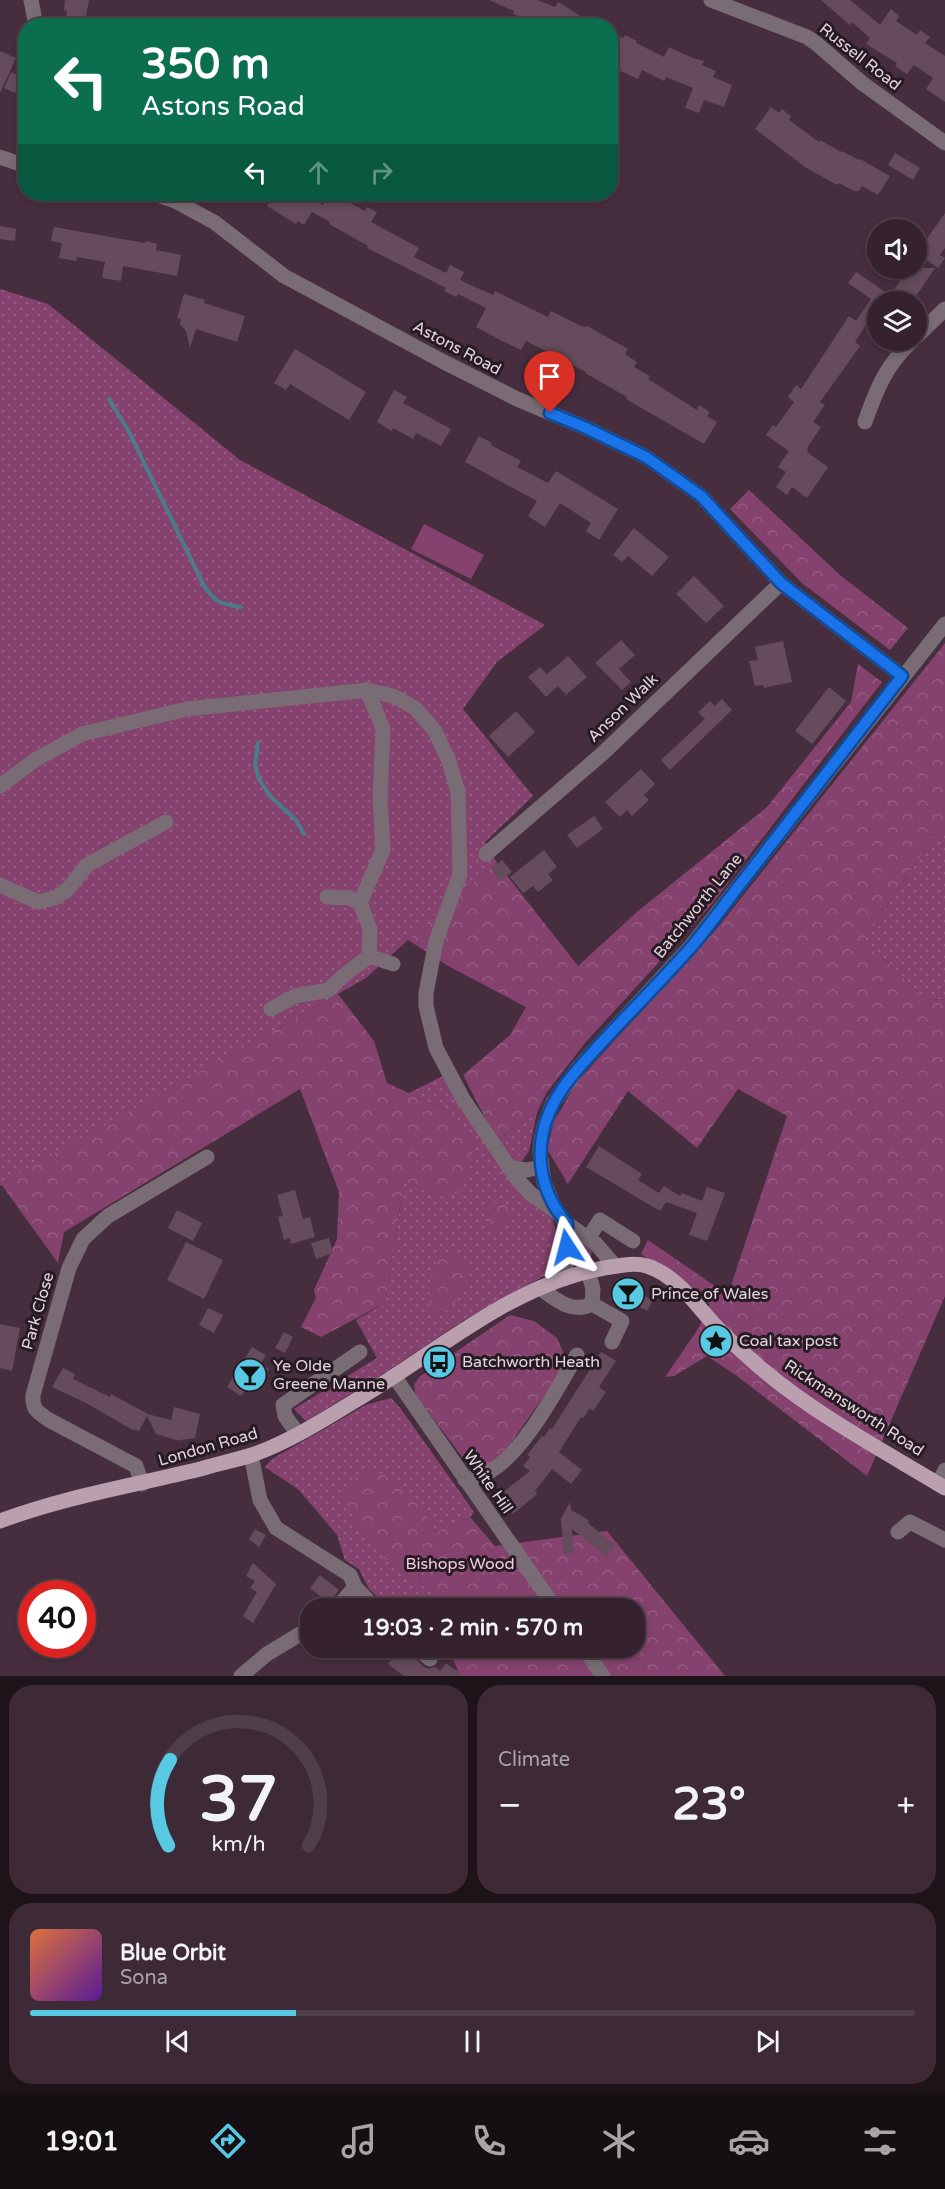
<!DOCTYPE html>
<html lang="en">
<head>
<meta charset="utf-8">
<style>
  body { margin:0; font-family:"Varela Round",sans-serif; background:#3d2a36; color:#f1f3f6; height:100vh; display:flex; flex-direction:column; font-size:22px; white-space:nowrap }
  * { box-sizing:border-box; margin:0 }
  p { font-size:20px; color:#aaa4aa }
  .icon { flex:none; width:33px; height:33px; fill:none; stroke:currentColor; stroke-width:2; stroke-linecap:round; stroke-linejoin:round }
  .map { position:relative; height:1676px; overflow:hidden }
  .details { display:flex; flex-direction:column; gap:9px; padding:9px; background:#1d1319; flex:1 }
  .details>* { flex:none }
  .top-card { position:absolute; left:18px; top:18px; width:600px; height:183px; border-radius:24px; box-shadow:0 3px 9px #0003,0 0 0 2px #4f3f4a; background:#0b6e4f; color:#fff; overflow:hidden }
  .buttons { position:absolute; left:867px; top:219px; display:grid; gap:12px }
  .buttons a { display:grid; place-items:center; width:60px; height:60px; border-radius:50%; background:#35222e; box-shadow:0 3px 9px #0003,0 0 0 2px #4f3f4a; font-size:30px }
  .speed { position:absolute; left:18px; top:1580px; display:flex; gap:12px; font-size:30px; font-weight:700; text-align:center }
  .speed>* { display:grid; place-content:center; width:78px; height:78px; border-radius:50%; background:#35222e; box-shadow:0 3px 9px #0003,0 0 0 2px #4f3f4a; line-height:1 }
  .speed .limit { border:9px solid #d22; background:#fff; color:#111 }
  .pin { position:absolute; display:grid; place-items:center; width:51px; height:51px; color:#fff; margin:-62px -26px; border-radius:50% 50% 50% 0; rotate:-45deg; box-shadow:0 0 6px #0007 }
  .pin .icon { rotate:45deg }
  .me { position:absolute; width:66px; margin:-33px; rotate:351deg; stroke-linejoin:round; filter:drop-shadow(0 0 4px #0008) }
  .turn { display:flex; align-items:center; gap:21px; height:126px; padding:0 24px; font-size:27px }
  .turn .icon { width:78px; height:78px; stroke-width:2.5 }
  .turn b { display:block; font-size:42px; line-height:51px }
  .lanes { display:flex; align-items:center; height:57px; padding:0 24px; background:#0003; justify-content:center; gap:30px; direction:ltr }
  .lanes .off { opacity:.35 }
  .big { font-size:45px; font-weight:800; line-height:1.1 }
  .details .widget { flex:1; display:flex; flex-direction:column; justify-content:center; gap:9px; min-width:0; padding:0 21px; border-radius:24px; background:#3d2a36 }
  .details .dial { align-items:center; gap:0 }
  .dial svg { height:156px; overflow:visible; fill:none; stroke:#4f3f4a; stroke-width:7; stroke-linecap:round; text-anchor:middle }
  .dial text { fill:#f1f3f6; stroke:none }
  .song { display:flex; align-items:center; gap:18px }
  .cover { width:72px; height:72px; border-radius:9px; background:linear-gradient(135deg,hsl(20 70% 55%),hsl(270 70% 35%)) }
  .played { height:6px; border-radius:3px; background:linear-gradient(90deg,#57c9e2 30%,#4f3f4a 30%) }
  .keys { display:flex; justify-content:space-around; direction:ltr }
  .heat { display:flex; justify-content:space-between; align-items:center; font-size:33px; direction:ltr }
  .details .tiles { flex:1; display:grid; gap:9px; grid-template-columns:1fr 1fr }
  .widget:last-child { grid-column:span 2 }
  .trip { position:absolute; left:300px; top:1598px; width:345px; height:60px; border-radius:24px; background:#35222e; box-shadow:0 3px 9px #0003,0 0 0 2px #4f3f4a; font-weight:800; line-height:60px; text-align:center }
  .menu { display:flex; height:96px; justify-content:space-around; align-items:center; background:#150e12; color:#aaa4aa }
  .menu .icon { width:42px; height:42px }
  .menu .active { color:#57c9e2 }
  .menu b { font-size:27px; color:#f1f3f6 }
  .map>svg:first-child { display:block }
  .grass { fill:url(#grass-dots) }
  .forest { fill:url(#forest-crowns) }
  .park { fill:#85426e }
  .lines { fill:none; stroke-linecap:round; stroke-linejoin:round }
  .stream { stroke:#4a7c8a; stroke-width:4 }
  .building { fill:#654b5b }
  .minor { stroke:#796c74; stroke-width:15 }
  .major { stroke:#baa0af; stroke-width:15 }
  .route-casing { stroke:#114b97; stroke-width:15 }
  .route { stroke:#1a73e8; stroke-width:10 }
  .labels { text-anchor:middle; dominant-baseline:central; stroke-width:6; stroke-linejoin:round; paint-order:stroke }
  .street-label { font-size:16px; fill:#e5d4de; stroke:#261b22 }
  .poi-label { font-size:16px; fill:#e5d4de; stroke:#261b22; text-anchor:start }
  .park-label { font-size:16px; fill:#f9cde7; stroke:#261b22 }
</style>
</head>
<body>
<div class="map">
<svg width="945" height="1676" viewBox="0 0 945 1676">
  <defs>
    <pattern id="grass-dots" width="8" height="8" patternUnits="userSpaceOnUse" patternTransform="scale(1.5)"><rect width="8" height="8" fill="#85426e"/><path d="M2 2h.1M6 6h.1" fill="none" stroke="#965c82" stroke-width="1.8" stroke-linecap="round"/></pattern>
    <pattern id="forest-crowns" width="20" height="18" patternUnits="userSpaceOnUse" patternTransform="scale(1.5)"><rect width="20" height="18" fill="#85426e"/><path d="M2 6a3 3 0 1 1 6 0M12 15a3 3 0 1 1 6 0" fill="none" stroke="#965c82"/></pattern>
  </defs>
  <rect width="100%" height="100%" fill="#472e3e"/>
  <g class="grass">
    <path d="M0,289L48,304L240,460L545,625L497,662L463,709L533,796L485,842L497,863L450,902L366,978L0,1186Z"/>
    <path d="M945,829V999L931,1000L922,996L864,940L936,833Z"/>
    <path d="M443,1076L551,1216C559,1236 564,1261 544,1276L464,1320L380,1376L306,1421L294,1409L377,1358L356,1320L385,1303L404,1181L440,1197L452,1113L409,1093Z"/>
    <path d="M537,1112L529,1151L520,1164H515L497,1141Z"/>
    <path d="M581,1240C587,1246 595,1250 590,1259L584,1262L575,1259L573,1252L574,1242Z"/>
    <path d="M391,1398L401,1409L474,1512L470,1517L436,1532L425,1513L385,1559L439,1597L432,1608H390L369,1589L359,1569L345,1560L337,1535L299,1490L265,1467L272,1459L366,1405Z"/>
  </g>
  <g class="forest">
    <path d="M749,490L840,575L908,628L890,650L802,583L730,509Z"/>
    <path d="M945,643V829L936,833L864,940L922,996L931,1000L945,999V1296L867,1476L737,1376L707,1356L674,1376L665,1377L698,1329L710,1304L641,1254L648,1240L728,1295L787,1116L738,1089L697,1148L628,1091L568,1184L547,1149L554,1122L576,1083L714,932Z"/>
    <path d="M858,664L882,682L712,904L585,1043L547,1092L537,1112L497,1141L463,1075L510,1035L526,1007L450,967L408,940L450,902L497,863L578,966L638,911L767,807L851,702Z"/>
    <path d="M338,994L374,1041L387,1083L452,1113L474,1140L469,1169L459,1192L440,1197L404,1181L385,1303L321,1337L301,1327L316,1298L314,1290L337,1239L339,1192L300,1089L64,1232L58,1263L1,1184Z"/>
    <path d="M504,1202L511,1208V1217L499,1232L486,1227L484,1214L494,1203Z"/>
    <path d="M448,1253L462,1259L468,1273L462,1293L449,1311L429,1312L430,1281L437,1258Z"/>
    <path d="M510,1315L534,1321L557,1338L566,1359L555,1381L482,1483L416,1396L414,1385L419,1377Z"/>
    <path d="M362,1469L393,1478L425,1513L436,1532L470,1517L495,1546L607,1531L725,1676H460L448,1647H634V1608H440L439,1597L385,1559L358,1527L342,1493Z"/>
  </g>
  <path class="park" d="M424,524L484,555L471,579L411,549Z"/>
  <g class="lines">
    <g class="stream">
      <path d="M109,399L129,432L204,586C216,603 221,604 241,607"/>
      <path d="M258,743L255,765L259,779L270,796L296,820L304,834"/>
    </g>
  </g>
  <g class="building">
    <path d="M65,0H89L84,26H67L68,22L66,21L67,11L64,10Z"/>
    <path d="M489,0H537L555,7L558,2L597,26L541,25L513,14L514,11Z"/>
    <path d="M821,0H850L880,25L891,9L899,16L896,21L917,35L920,30L930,37L925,43L945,56V102L926,89L933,78L914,65L907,74L895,66L897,63L866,44L870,38L852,22L850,25Z"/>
    <path d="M610,30L623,38L625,35L637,41L636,43L664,57L669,47L690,57L704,61L702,65L716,71L713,77L732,85L724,107L704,100L699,113L685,108L693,88L666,77L664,81L642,70L638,79L610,66Z"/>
    <path d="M0,51L16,58L0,93Z"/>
    <path d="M11,72L22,77L15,93L4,88Z"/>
    <path d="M771,107L779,113L782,109L791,116L789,120L819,142L820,140L841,152L842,151L859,160L860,159L890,176L878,195L862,186L859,191H854L839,183L837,185L805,167L755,129Z"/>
    <path d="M895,153L920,168L913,180L888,165Z"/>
    <path d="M274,194H304L323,205L330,194H346L343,199L365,211L367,207L377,212L371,222L419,248L414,257L446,273L450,265L464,272L460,280L493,295L495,291L548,317L551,311L581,326L586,327L587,326L628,349L625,354L637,362L634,367L650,376L648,379L697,410L699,405L710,412L707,416L717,422L704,444L626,399L627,397L585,373L586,372L526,341L521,350L502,341L476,327L486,308L458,294L456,297L444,291L446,288L367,248L368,246L329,224L330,222L312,212L304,225L298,221L296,224L267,206Z"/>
    <path d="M945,213V248L940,255L945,258L938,268L917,253Z"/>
    <path d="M0,226L16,229L15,241L0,239Z"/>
    <path d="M54,227L145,243L146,241L157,244L156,250L181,255L177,276L123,266L121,281L102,278L105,262L77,257L76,261L59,258L62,243L51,241Z"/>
    <path d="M909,268H935L912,302L894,290Z"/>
    <path d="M856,272L900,302H878V326L869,320L855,342L860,346L820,402L825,405L813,422L821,427L807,448L808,449L807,452L828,467L807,498L792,487L787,495L776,487L786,472L778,467L789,451L766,435L773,425L776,427L794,402L788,397L796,385L801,389L849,316L856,321L871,299L848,283Z"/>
    <path d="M184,294L205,300L204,303L245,316L237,342L196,329L190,348L186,331L180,324L181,319L177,318Z"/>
    <path d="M295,349L366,392L349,420L290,384L286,390L274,383Z"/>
    <path d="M394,390L407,397L403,403L451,429L441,446L416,433L413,439L393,428L392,431L377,422Z"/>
    <path d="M479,436L492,443L491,445L521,461L517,467L548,483L556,471L618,509L599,540L586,531L591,523L560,503L545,527L528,516L537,501L465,462Z"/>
    <path d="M634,528L669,557L652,576L628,556L622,562L613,555Z"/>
    <path d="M694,576L724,606L706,623L676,594Z"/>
    <path d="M621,640L635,655L619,669L631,682L622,690L595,663Z"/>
    <path d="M783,641L792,682L764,688L763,685L755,686L749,661L758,660L755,647Z"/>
    <path d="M568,656L587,677L566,695L558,686L546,697L528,677L540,667L547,674Z"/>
    <path d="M829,687L846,701L812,744L795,731Z"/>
    <path d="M722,699L732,710L670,770L661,760L705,719L698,712L710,701L715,706Z"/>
    <path d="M516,711L535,732L508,757L489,736Z"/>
    <path d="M641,769L655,784L644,795L649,800L632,816L627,810L620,817L605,802Z"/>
    <path d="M594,816L603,829L577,848L567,835Z"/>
    <path d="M544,850L557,867L548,874L553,880L538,892L533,886L523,893L510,877Z"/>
    <path d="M502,860L512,872L500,881L491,869Z"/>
    <path d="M599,1146L642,1174L638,1180L659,1193L664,1186L680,1196L682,1193L702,1201L707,1187L725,1193L707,1241L689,1235L697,1213L666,1202L660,1211L586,1167Z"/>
    <path d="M295,1190L303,1219L310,1217L315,1237L291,1244L290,1238L284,1240L278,1217L283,1216L277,1195Z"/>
    <path d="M177,1210L202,1223L193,1241L168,1228Z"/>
    <path d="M329,1238L333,1253L316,1259L311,1243Z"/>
    <path d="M186,1242L223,1260L204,1299L167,1280Z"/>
    <path d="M619,1283L653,1300L647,1311L629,1301L625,1308L610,1299Z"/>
    <path d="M208,1308L223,1315L214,1333L199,1325Z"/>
    <path d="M0,1324L20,1328L12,1371L0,1368Z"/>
    <path d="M284,1332L293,1337L285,1353L275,1348Z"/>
    <path d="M252,1347L266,1355L261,1364L269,1369L259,1386L251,1381L241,1396L227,1387Z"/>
    <path d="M601,1352L616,1361L599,1387L606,1392L593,1411L590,1408L583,1418L581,1417L559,1452L582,1470L571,1484L552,1469L535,1491L537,1494L513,1514L498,1496L530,1471L523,1466L530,1457L527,1455L542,1436L544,1437L550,1428L552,1429Z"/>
    <path d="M63,1368L75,1374L73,1379L110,1397L111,1394L148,1414L171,1420L174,1407L200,1414L195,1438L180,1440V1441L156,1434L147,1416L139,1431L131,1429L86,1403L52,1387Z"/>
    <path d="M570,1502L571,1510L589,1520L588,1523L616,1546L606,1557L572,1529L574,1553L564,1554L561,1519Z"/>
    <path d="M255,1529L266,1535L259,1547L249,1539Z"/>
    <path d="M253,1563L276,1584L253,1623L243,1616L257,1592L250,1588L255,1581L246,1576Z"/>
    <path d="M320,1575L339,1590L329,1603L310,1588Z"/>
    <path d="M380,1647H406L410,1654L424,1667L429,1669L435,1667L440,1671L446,1663L464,1676H404L388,1664L392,1659Z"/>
  </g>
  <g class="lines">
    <g class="minor">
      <path d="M31,0L36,26"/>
      <path d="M711,0L807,37L817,44L862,83L945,143"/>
      <path d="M0,157L26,166"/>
      <path d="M154,194L175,201L214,222L284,276L442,361L517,399L584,427L646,457L701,496L781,583L902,676"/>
      <path d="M916,337L945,309"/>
      <path d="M865,422C877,388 886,365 913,340"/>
      <path d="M0,786L35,760L82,734L187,709L367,690L393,696L415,708L435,731L449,761L458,792L460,874L436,941L426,993V1006L436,1048L463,1099L517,1179L531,1194L556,1211"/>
      <path d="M486,854L602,754L781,583"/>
      <path d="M0,885L38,902L55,898L68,889L87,865L166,822"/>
      <path d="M327,897L350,898L360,903"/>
      <path d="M369,956L393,964"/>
      <path d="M271,1009L295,996L329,990C341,975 355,968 369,956L370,929L360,903L383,850L380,799L383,729L367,690"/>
      <path d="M509,1168L527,1170L541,1167"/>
      <path d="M589,1237L600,1220L633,1241"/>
      <path d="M615,1266L596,1244L566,1223L556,1211L544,1182L540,1152L541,1140L544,1127L553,1103L579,1067L692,945L945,624"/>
      <path d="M566,1278V1223"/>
      <path d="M540,1288C556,1300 572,1314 592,1304L593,1289L588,1271"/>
      <path d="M592,1304L622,1321L612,1342"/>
      <path d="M394,1376L555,1608"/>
      <path d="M298,1434L285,1416L283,1405L360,1352"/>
      <path d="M251,1455L260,1500L276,1528L350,1575L355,1587L375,1608"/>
      <path d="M465,1480C470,1478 477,1477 483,1475C520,1460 557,1389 577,1355"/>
      <path d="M142,1484L136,1466L49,1420C38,1412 32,1410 33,1395L69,1268L83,1239L108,1216L207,1157"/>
      <path d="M938,1484L945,1470"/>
      <path d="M898,1532L910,1522L945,1540"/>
      <path d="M337,1608L355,1587"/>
      <path d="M416,1647L430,1659"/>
      <path d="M583,1647L603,1676"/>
      <path d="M241,1676L267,1654L310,1628"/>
    </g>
    <path class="major" d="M0,1521C66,1496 137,1485 204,1468C220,1463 236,1460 252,1455C294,1440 333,1414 371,1391C446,1345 515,1284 604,1268C618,1266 634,1262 647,1266C675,1275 693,1301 712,1322C727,1339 746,1355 763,1370C818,1416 884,1451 945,1488"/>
  </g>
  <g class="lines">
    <g class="route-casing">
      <path id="route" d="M550,413L584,427L646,457L701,496L781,583L902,676C851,742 800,808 749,873C730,897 712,922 693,945C664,978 633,1009 603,1041C583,1063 560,1086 549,1113C533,1151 540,1193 567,1223V1247"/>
    </g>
    <use href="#route" class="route"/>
  </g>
  <defs>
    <g id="bar-disc" transform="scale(1.725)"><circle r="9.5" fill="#57c9e2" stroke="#261b22"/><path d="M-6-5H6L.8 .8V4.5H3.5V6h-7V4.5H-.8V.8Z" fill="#111"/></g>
    <g id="sight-disc" transform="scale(1.725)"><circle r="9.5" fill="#57c9e2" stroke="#261b22"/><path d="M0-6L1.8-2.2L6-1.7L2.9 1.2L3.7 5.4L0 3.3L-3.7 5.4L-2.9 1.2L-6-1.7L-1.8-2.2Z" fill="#111"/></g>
    <g id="bus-disc" transform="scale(1.725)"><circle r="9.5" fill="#57c9e2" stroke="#261b22"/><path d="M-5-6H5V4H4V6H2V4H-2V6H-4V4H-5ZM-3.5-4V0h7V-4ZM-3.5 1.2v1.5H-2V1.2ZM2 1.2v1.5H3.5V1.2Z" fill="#111"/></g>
  </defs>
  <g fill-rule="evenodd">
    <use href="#bar-disc" x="628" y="1294"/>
    <use href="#sight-disc" x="716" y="1341"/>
    <use href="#bus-disc" x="439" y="1362"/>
    <use href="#bar-disc" x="250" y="1375"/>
  </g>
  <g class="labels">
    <g class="street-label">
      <text transform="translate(860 57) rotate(38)">Russell Road</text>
      <text transform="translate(457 348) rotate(28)">Astons Road</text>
      <text transform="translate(623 708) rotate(-44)">Anson Walk</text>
      <text transform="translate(698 906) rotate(-51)">Batchworth Lane</text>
      <text transform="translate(38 1311) rotate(-74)">Park Close</text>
      <text transform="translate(854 1408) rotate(33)">Rickmansworth Road</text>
      <text transform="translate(208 1447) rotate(-16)">London Road</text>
      <text transform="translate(488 1482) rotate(55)">White Hill</text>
    </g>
    <g class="poi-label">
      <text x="651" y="1294">Prince of Wales</text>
      <text x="739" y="1341">Coal tax post</text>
      <text x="462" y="1362">Batchworth Heath</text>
      <text x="273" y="1366">Ye Olde<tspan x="273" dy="18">Greene Manne</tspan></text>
    </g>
    <g class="park-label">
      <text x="460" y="1564">Bishops Wood</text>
    </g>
  </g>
</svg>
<div class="buttons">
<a><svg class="icon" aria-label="sound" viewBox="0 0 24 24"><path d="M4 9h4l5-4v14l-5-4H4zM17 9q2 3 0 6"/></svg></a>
<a><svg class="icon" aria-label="layers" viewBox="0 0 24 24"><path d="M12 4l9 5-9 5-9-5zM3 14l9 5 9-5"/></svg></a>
</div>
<div class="speed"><div class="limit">40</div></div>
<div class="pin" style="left:550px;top:413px;background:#d93025"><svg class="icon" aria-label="arrive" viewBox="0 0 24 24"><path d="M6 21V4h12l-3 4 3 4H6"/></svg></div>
<svg class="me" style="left:567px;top:1247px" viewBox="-20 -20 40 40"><path d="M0-17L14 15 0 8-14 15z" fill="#1a73e8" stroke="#fff" stroke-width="4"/></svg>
<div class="trip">19:03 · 2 min · 570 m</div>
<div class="top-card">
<div class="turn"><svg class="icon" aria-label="left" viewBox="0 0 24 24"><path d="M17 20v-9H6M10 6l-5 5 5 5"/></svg><div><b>350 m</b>Astons Road</div></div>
<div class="lanes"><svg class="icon" aria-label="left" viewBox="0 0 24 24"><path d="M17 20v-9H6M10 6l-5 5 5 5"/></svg><svg class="icon off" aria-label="ahead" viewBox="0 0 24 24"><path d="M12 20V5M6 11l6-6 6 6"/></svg><svg class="icon off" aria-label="right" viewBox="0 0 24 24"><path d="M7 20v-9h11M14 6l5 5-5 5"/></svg></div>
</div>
</div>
<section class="details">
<div class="tiles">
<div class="widget dial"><svg viewBox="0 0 100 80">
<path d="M14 69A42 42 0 1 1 86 69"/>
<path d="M14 69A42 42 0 0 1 15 25" stroke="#57c9e2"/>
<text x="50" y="56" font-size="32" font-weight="700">37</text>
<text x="50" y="72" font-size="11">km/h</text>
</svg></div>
<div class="widget"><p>Climate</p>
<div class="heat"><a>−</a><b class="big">23°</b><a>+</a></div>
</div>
<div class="widget">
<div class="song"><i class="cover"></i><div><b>Blue Orbit</b><p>Sona</p></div></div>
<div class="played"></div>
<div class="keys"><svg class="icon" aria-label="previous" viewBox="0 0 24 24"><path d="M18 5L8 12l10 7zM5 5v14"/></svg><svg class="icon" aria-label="pause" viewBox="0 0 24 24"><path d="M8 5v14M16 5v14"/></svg><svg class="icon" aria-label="next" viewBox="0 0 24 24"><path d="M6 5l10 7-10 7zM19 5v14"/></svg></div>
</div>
</div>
</section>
<nav class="menu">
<b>19:01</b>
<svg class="icon active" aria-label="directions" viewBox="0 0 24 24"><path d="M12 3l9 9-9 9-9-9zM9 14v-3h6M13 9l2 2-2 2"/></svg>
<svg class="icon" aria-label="music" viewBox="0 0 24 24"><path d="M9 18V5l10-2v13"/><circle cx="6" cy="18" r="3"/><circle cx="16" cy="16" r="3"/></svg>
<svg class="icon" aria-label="phone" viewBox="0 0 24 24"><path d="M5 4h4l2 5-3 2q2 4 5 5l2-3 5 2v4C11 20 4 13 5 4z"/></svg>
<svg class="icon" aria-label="climate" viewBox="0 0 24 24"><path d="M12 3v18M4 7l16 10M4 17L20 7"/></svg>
<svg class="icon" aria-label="car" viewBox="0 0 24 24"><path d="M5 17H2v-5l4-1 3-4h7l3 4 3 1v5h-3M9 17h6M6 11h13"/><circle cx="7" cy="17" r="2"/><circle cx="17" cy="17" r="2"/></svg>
<svg class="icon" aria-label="filters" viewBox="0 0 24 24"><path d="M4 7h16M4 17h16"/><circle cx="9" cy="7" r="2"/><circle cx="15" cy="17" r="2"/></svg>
</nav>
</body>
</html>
